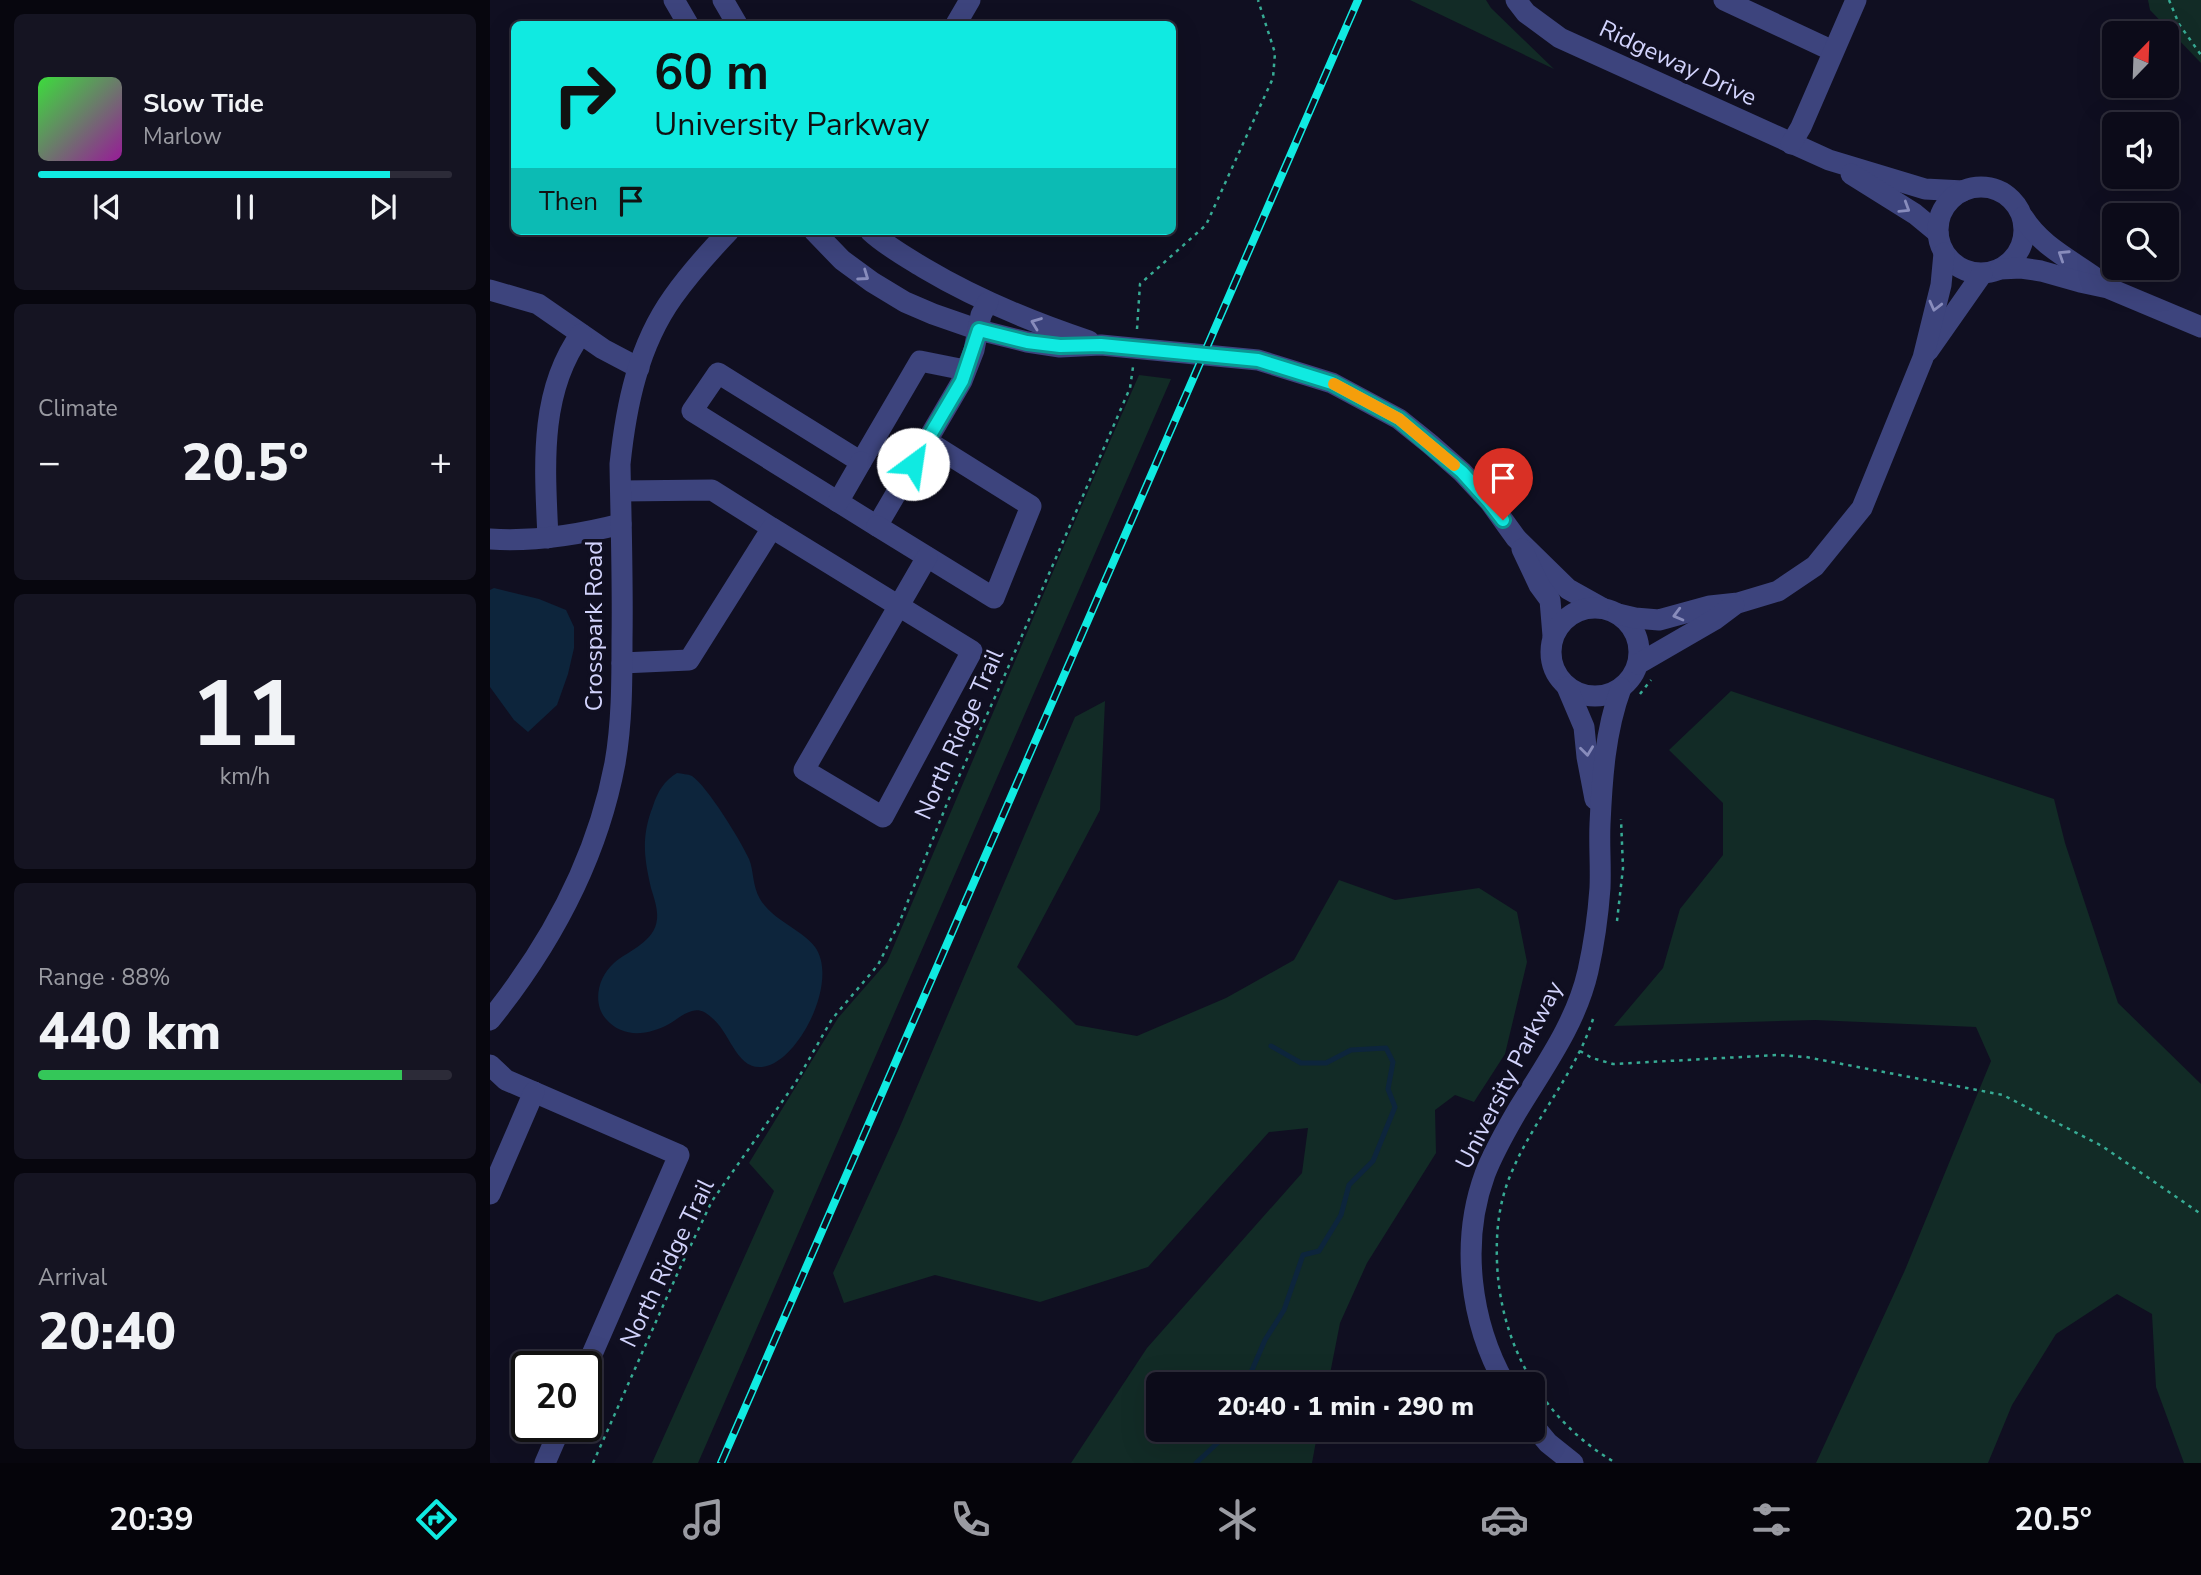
<!DOCTYPE html>
<html lang="en">
<head>
<meta charset="utf-8">
<style>
  body { margin:0; font-family:"Nunito Sans",sans-serif; background:#151422; color:#f1f3f6; height:100vh; display:flex; flex-direction:column; font-size:26px; white-space:nowrap }
  * { box-sizing:border-box; margin:0 }
  p { font-size:23px; color:#9a9ba2 }
  .icon { flex:none; width:38px; height:38px; fill:none; stroke:currentColor; stroke-width:2; stroke-linecap:round; stroke-linejoin:round }
  .map { position:relative; flex:1; overflow:hidden }
  .panel { display:flex; flex-direction:column; gap:14px; padding:14px; background:#07060e; width:490px }
  .panel>* { flex:none }
  .banner { position:absolute; left:21px; top:21px; width:665px; height:214px; border-radius:10px; box-shadow:0 7px 28px #0002,0 0 0 2px #2c2b38; background:#10eae1; color:#111; overflow:hidden }
  .needle { width:46px; rotate:23deg }
  .controls { position:absolute; left:1612px; top:21px; display:grid; gap:14px }
  .controls a { display:grid; place-items:center; width:77px; height:77px; border-radius:10px; background:#0c0b19; box-shadow:0 7px 28px #0002,0 0 0 2px #2c2b38; font-size:35px }
  .speed { position:absolute; left:21px; top:1351px; display:flex; gap:14px; font-size:35px; font-weight:700; text-align:center }
  .speed>* { display:grid; place-content:center; width:91px; height:91px; border-radius:50%; background:#0c0b19; box-shadow:0 7px 28px #0002,0 0 0 2px #2c2b38; line-height:1 }
  .speed .limit { border:4px solid #111; border-radius:10px; background:#fff; color:#111 }
  .pin { position:absolute; display:grid; place-items:center; width:60px; height:60px; color:#fff; margin:-72px -30px; border-radius:50% 50% 50% 0; rotate:-45deg; box-shadow:0 0 7px #0007 }
  .pin .icon { rotate:45deg }
  .me { position:absolute; width:77px; margin:-38px; rotate:31deg; stroke-linejoin:round; filter:drop-shadow(0 0 5px #0008) }
  .turn { display:flex; align-items:center; gap:24px; height:147px; padding:0 28px; font-size:32px }
  .turn .icon { width:91px; height:91px; stroke-width:2.5 }
  .turn b { display:block; font-size:49px; line-height:60px }
  .then { display:flex; align-items:center; height:66px; padding:0 28px; background:#0003; gap:14px; font-size:26px }
  .big { font-size:52px; font-weight:800; line-height:1.1 }
  .panel .card { flex:1; display:flex; flex-direction:column; justify-content:center; gap:10px; min-width:0; padding:0 24px; border-radius:10px; background:#151422 }
  .panel .dial { align-items:center; gap:0 }
  .dial b { font-size:91px; line-height:1 }
  .song { display:flex; align-items:center; gap:21px }
  .cover { width:84px; height:84px; border-radius:10px; background:linear-gradient(135deg,hsl(120 70% 55%),hsl(300 70% 35%)) }
  .played { height:7px; border-radius:4px; background:linear-gradient(90deg,#10eae1 85%,#2c2b38 85%) }
  .keys { display:flex; justify-content:space-around; direction:ltr }
  .heat { display:flex; justify-content:space-between; align-items:center; font-size:38px; direction:ltr }
  .charge { height:10px; border-radius:5px; background:linear-gradient(90deg,#34c759 88%,#2c2b38 0) }
  .trip { position:absolute; left:656px; top:1372px; width:399px; height:70px; border-radius:10px; background:#0c0b19; box-shadow:0 7px 28px #0002,0 0 0 2px #2c2b38; font-weight:800; line-height:70px; text-align:center }
  .menu { display:flex; height:112px; justify-content:space-around; align-items:center; background:#05040a; color:#9a9ba2 }
  .menu .icon { width:49px; height:49px }
  .menu .active { color:#10eae1 }
  .menu b { font-size:32px; color:#f1f3f6 }
  main { display:flex; flex:1; min-height:0 }
  .map>svg:first-child { display:block }
  .green { fill:#122b26 }
  .water { fill:#0d253c }
  .lines { fill:none; stroke-linecap:round; stroke-linejoin:round }
  .stream { stroke:#0d253c; stroke-width:5 }
  .path { stroke:#37ab94; stroke-width:2.5; stroke-dasharray:3.5 5; stroke-linecap:butt }
  .minor { stroke:#3d447d; stroke-width:21 }
  .rail-casing { stroke:#10eae1; stroke-width:8 }
  .rail { stroke:#100f21; stroke-width:5; stroke-dasharray:16; stroke-linecap:butt }
  .oneway { stroke:#888cbc }
  .route-casing { stroke:#0a9892; stroke-width:18 }
  .route { stroke:#10eae1; stroke-width:12 }
  .slow { stroke:#f59e0b; stroke-width:12 }
  .labels { text-anchor:middle; dominant-baseline:central; stroke-width:7; stroke-linejoin:round; paint-order:stroke }
  .street-label { font-size:24px; fill:#d2d3fc; stroke:#100f21 }
</style>
</head>
<body>
<main>
<section class="panel">
<div class="card">
<div class="song"><i class="cover"></i><div><b>Slow Tide</b><p>Marlow</p></div></div>
<div class="played"></div>
<div class="keys"><svg class="icon" aria-label="previous" viewBox="0 0 24 24"><path d="M18 5L8 12l10 7zM5 5v14"/></svg><svg class="icon" aria-label="pause" viewBox="0 0 24 24"><path d="M8 5v14M16 5v14"/></svg><svg class="icon" aria-label="next" viewBox="0 0 24 24"><path d="M6 5l10 7-10 7zM19 5v14"/></svg></div>
</div>
<div class="card"><p>Climate</p>
<div class="heat"><a>−</a><b class="big">20.5°</b><a>+</a></div>
</div>
<div class="card dial"><b>11</b><p>km/h</p></div>
<div class="card"><p>Range · 88%</p><b class="big">440 km</b><div class="charge"></div></div>
<div class="card"><p>Arrival</p><b class="big">20:40</b></div>
</section>
<div class="map">
<svg width="1711" height="1463" viewBox="0 0 1711 1463">
  <rect width="100%" height="100%" fill="#100f21"/>
  <g class="green">
    <path d="M920,0H996L1001,8L1064,69Z"/>
    <path d="M1658,0H1711V63L1660,10Z"/>
    <path d="M649,375L681,379L208,1463H162L284,1191L259,1163L348,1018L397,962L571,553Z"/>
    <path d="M1241,691L1564,799L1575,843L1628,1003L1711,1084V1463H1694L1666,1387L1662,1314L1627,1294L1566,1334L1522,1405L1498,1463H1326L1415,1270L1501,1061L1486,1027L1325,1020L1124,1026L1173,968L1190,909L1233,855V803L1179,750Z"/>
    <path d="M615,701L610,810L527,967L586,1025L647,1036L736,998L804,960L849,880L905,900L989,888L1027,912L1037,962L1015,1054L984,1102L965,1095L945,1110L946,1153L877,1263L850,1323L838,1384H668V1430H828L822,1463H581L657,1348L812,1173L818,1128L779,1132L658,1267L550,1302L445,1275L354,1303L343,1273L409,1129L585,717Z"/>
  </g>
  <g class="water">
    <path d="M4,588L49,599L76,610L84,627V648L78,674L67,705L38,732L24,720L0,687V590Z"/>
    <path d="M187,773C192,774 198,774 202,776C217,786 251,841 259,859C264,871 262,885 270,899C283,921 310,928 325,947C348,979 313,1052 280,1065C247,1077 242,1033 221,1017C215,1012 210,1009 202,1011C194,1013 186,1020 179,1024C159,1035 133,1039 116,1019C102,1003 108,977 124,963C139,950 165,942 167,919C168,909 164,898 161,888C154,857 151,837 163,806C168,791 174,781 187,773Z"/>
  </g>
  <g class="lines">
    <g class="stream">
      <path d="M756,1384L775,1340L794,1310L813,1255L829,1251L851,1215L859,1185L883,1161L905,1107L898,1089L903,1062L896,1048L861,1050L836,1063H811L781,1046"/>
      <path d="M706,1463L734,1437L737,1430"/>
    </g>
    <g class="path">
      <path d="M1679,0L1689,24L1711,55"/>
      <path d="M647,329L650,284L716,225L783,78L785,53L768,0"/>
      <path d="M1150,694L1161,680"/>
      <path d="M1127,921L1133,868L1131,819"/>
      <path d="M1103,1019C1084,1078 1038,1125 1017,1184C1008,1210 1006,1235 1007,1262C1010,1345 1053,1421 1126,1463"/>
      <path d="M1090,1051L1102,1058L1123,1064L1288,1055L1316,1057L1513,1095L1612,1146L1711,1214"/>
      <path d="M103,1463L189,1270L222,1201L306,1082L342,1019L388,965L410,921L458,801L510,686L640,388L643,367"/>
    </g>
    <g class="minor">
      <path d="M184,0L198,24"/>
      <path d="M233,0L247,24"/>
      <path d="M1026,0L1036,13L1070,38L1339,160L1435,189L1473,191"/>
      <path d="M1234,0L1343,51"/>
      <path d="M466,24L480,0"/>
      <path d="M1301,144L1311,127L1366,0"/>
      <path d="M1361,174L1425,214L1448,233"/>
      <circle cx="1491" cy="230" r="43"/>
      <path d="M1533,217C1552,248 1586,262 1614,284"/>
      <path d="M324,231L352,260L382,282L415,302L443,314L489,330L537,342L570,347L611,345L768,360L842,383L909,419L940,444L972,472L1000,502L1026,538L1078,589L1112,608"/>
      <path d="M380,231C396,246 416,257 434,268C486,299 542,322 599,341"/>
      <path d="M1510,269L1531,268L1551,271L1590,282L1618,288L1711,327"/>
      <path d="M0,290L48,304L113,349L149,368"/>
      <path d="M1438,351L1492,274"/>
      <path d="M475,370L430,361L371,462L228,373L202,411L387,526L472,381L484,350L491,315L498,302"/>
      <path d="M131,491L222,490L282,528"/>
      <path d="M348,502L371,462"/>
      <path d="M387,526L504,598L541,506L437,441"/>
      <path d="M58,538C55,469 48,393 91,334"/>
      <path d="M0,539C44,542 88,535 131,524"/>
      <path d="M1032,549L1049,585L1060,600L1063,636"/>
      <circle cx="1105" cy="652" r="44"/>
      <path d="M1128,614L1145,618L1169,620L1220,606L1248,603L1288,591L1325,566L1372,508L1433,358L1451,285L1454,253"/>
      <path d="M132,663L199,660L282,528L482,651L393,817L314,770C355,699 396,628 437,557"/>
      <path d="M1148,664L1224,620L1244,605"/>
      <path d="M1077,687L1094,727L1097,757L1105,799"/>
      <path d="M0,1020C61,944 107,859 125,763C132,723 132,682 132,641C133,582 131,523 130,464C136,406 148,346 183,297C200,273 219,252 239,231"/>
      <path d="M0,1065L16,1080L189,1155L96,1368"/>
      <path d="M0,1194L44,1092"/>
      <path d="M1015,1384C980,1322 970,1242 995,1174C1003,1153 1015,1132 1026,1113C1053,1068 1086,1024 1098,971C1104,944 1108,916 1110,888C1111,866 1109,845 1110,824C1112,779 1115,731 1131,688"/>
      <path d="M1043,1425L1058,1443L1083,1463"/>
      <path d="M55,1463L71,1426"/>
    </g>
    <g class="rail-casing">
      <path id="rail" d="M231,1463L868,0"/>
    </g>
    <use href="#rail" class="rail"/>
  </g>
  <defs><path id="oneway-chevron" d="M-2-3.5L2.5 0L-2 3.5" fill="none" stroke-width="1.6" stroke-linecap="round" stroke-linejoin="round" transform="scale(1.75)"/></defs>
  <g class="oneway">
    <use href="#oneway-chevron" transform="translate(1415 208) rotate(32)"/>
    <use href="#oneway-chevron" transform="translate(1573 255) rotate(-147)"/>
    <use href="#oneway-chevron" transform="translate(374 276) rotate(35)"/>
    <use href="#oneway-chevron" transform="translate(1445 306) rotate(104)"/>
    <use href="#oneway-chevron" transform="translate(546 323) rotate(-159)"/>
    <use href="#oneway-chevron" transform="translate(1188 615) rotate(165)"/>
    <use href="#oneway-chevron" transform="translate(1097 751) rotate(83)"/>
  </g>
  <g class="lines">
    <g class="route-casing">
      <path id="route" d="M423,464L472,381L489,330L537,342L570,346L611,345L768,360L842,383L909,419L972,472L999,502L1013,520"/>
    </g>
    <use href="#route" class="route"/>
    <path class="slow" d="M844,384L909,419L964,465"/>
  </g>
  <g class="labels">
    <g class="street-label">
      <text transform="translate(1188 63) rotate(25)">Ridgeway Drive</text>
      <text transform="translate(104 626) rotate(-90)">Crosspark Road</text>
      <text transform="translate(469 734) rotate(-66)">North Ridge Trail</text>
      <text transform="translate(1019 1075) rotate(-63)">University Parkway</text>
      <text transform="translate(177 1263) rotate(-64)">North Ridge Trail</text>
    </g>
  </g>
</svg>
<div class="controls">
<a><svg class="needle" viewBox="-14 -14 28 28"><path d="M0-13l5 13h-10z" fill="#e53935"/><path d="M0 13l5-13h-10z" fill="#9a9ba2"/></svg></a>
<a><svg class="icon" aria-label="sound" viewBox="0 0 24 24"><path d="M4 9h4l5-4v14l-5-4H4zM17 9q2 3 0 6"/></svg></a>
<a><svg class="icon" aria-label="search" viewBox="0 0 24 24"><circle cx="10" cy="10" r="6"/><path d="M15 15l6 6"/></svg></a>
</div>
<div class="speed"><div class="limit">20</div></div>
<div class="pin" style="left:1013px;top:520px;background:#d93025"><svg class="icon" aria-label="arrive" viewBox="0 0 24 24"><path d="M6 21V4h12l-3 4 3 4H6"/></svg></div>
<svg class="me" style="left:423px;top:464px" viewBox="-20 -20 40 40"><circle r="19" fill="#fff"/><path d="M0-13L10 11 0 6-10 11z" fill="#10eae1"/></svg>
<div class="trip">20:40 · 1 min · 290 m</div>
<div class="banner">
<div class="turn"><svg class="icon" aria-label="right" viewBox="0 0 24 24"><path d="M7 20v-9h11M14 6l5 5-5 5"/></svg><div><b>60 m</b>University Parkway</div></div>
<div class="then">Then<svg class="icon" aria-label="arrive" viewBox="0 0 24 24"><path d="M6 21V4h12l-3 4 3 4H6"/></svg></div>
</div>
</div>
</main>
<nav class="menu">
<b>20:39</b>
<svg class="icon active" aria-label="directions" viewBox="0 0 24 24"><path d="M12 3l9 9-9 9-9-9zM9 14v-3h6M13 9l2 2-2 2"/></svg>
<svg class="icon" aria-label="music" viewBox="0 0 24 24"><path d="M9 18V5l10-2v13"/><circle cx="6" cy="18" r="3"/><circle cx="16" cy="16" r="3"/></svg>
<svg class="icon" aria-label="phone" viewBox="0 0 24 24"><path d="M5 4h4l2 5-3 2q2 4 5 5l2-3 5 2v4C11 20 4 13 5 4z"/></svg>
<svg class="icon" aria-label="climate" viewBox="0 0 24 24"><path d="M12 3v18M4 7l16 10M4 17L20 7"/></svg>
<svg class="icon" aria-label="car" viewBox="0 0 24 24"><path d="M5 17H2v-5l4-1 3-4h7l3 4 3 1v5h-3M9 17h6M6 11h13"/><circle cx="7" cy="17" r="2"/><circle cx="17" cy="17" r="2"/></svg>
<svg class="icon" aria-label="filters" viewBox="0 0 24 24"><path d="M4 7h16M4 17h16"/><circle cx="9" cy="7" r="2"/><circle cx="15" cy="17" r="2"/></svg>
<b>20.5°</b>
</nav>
</body>
</html>
